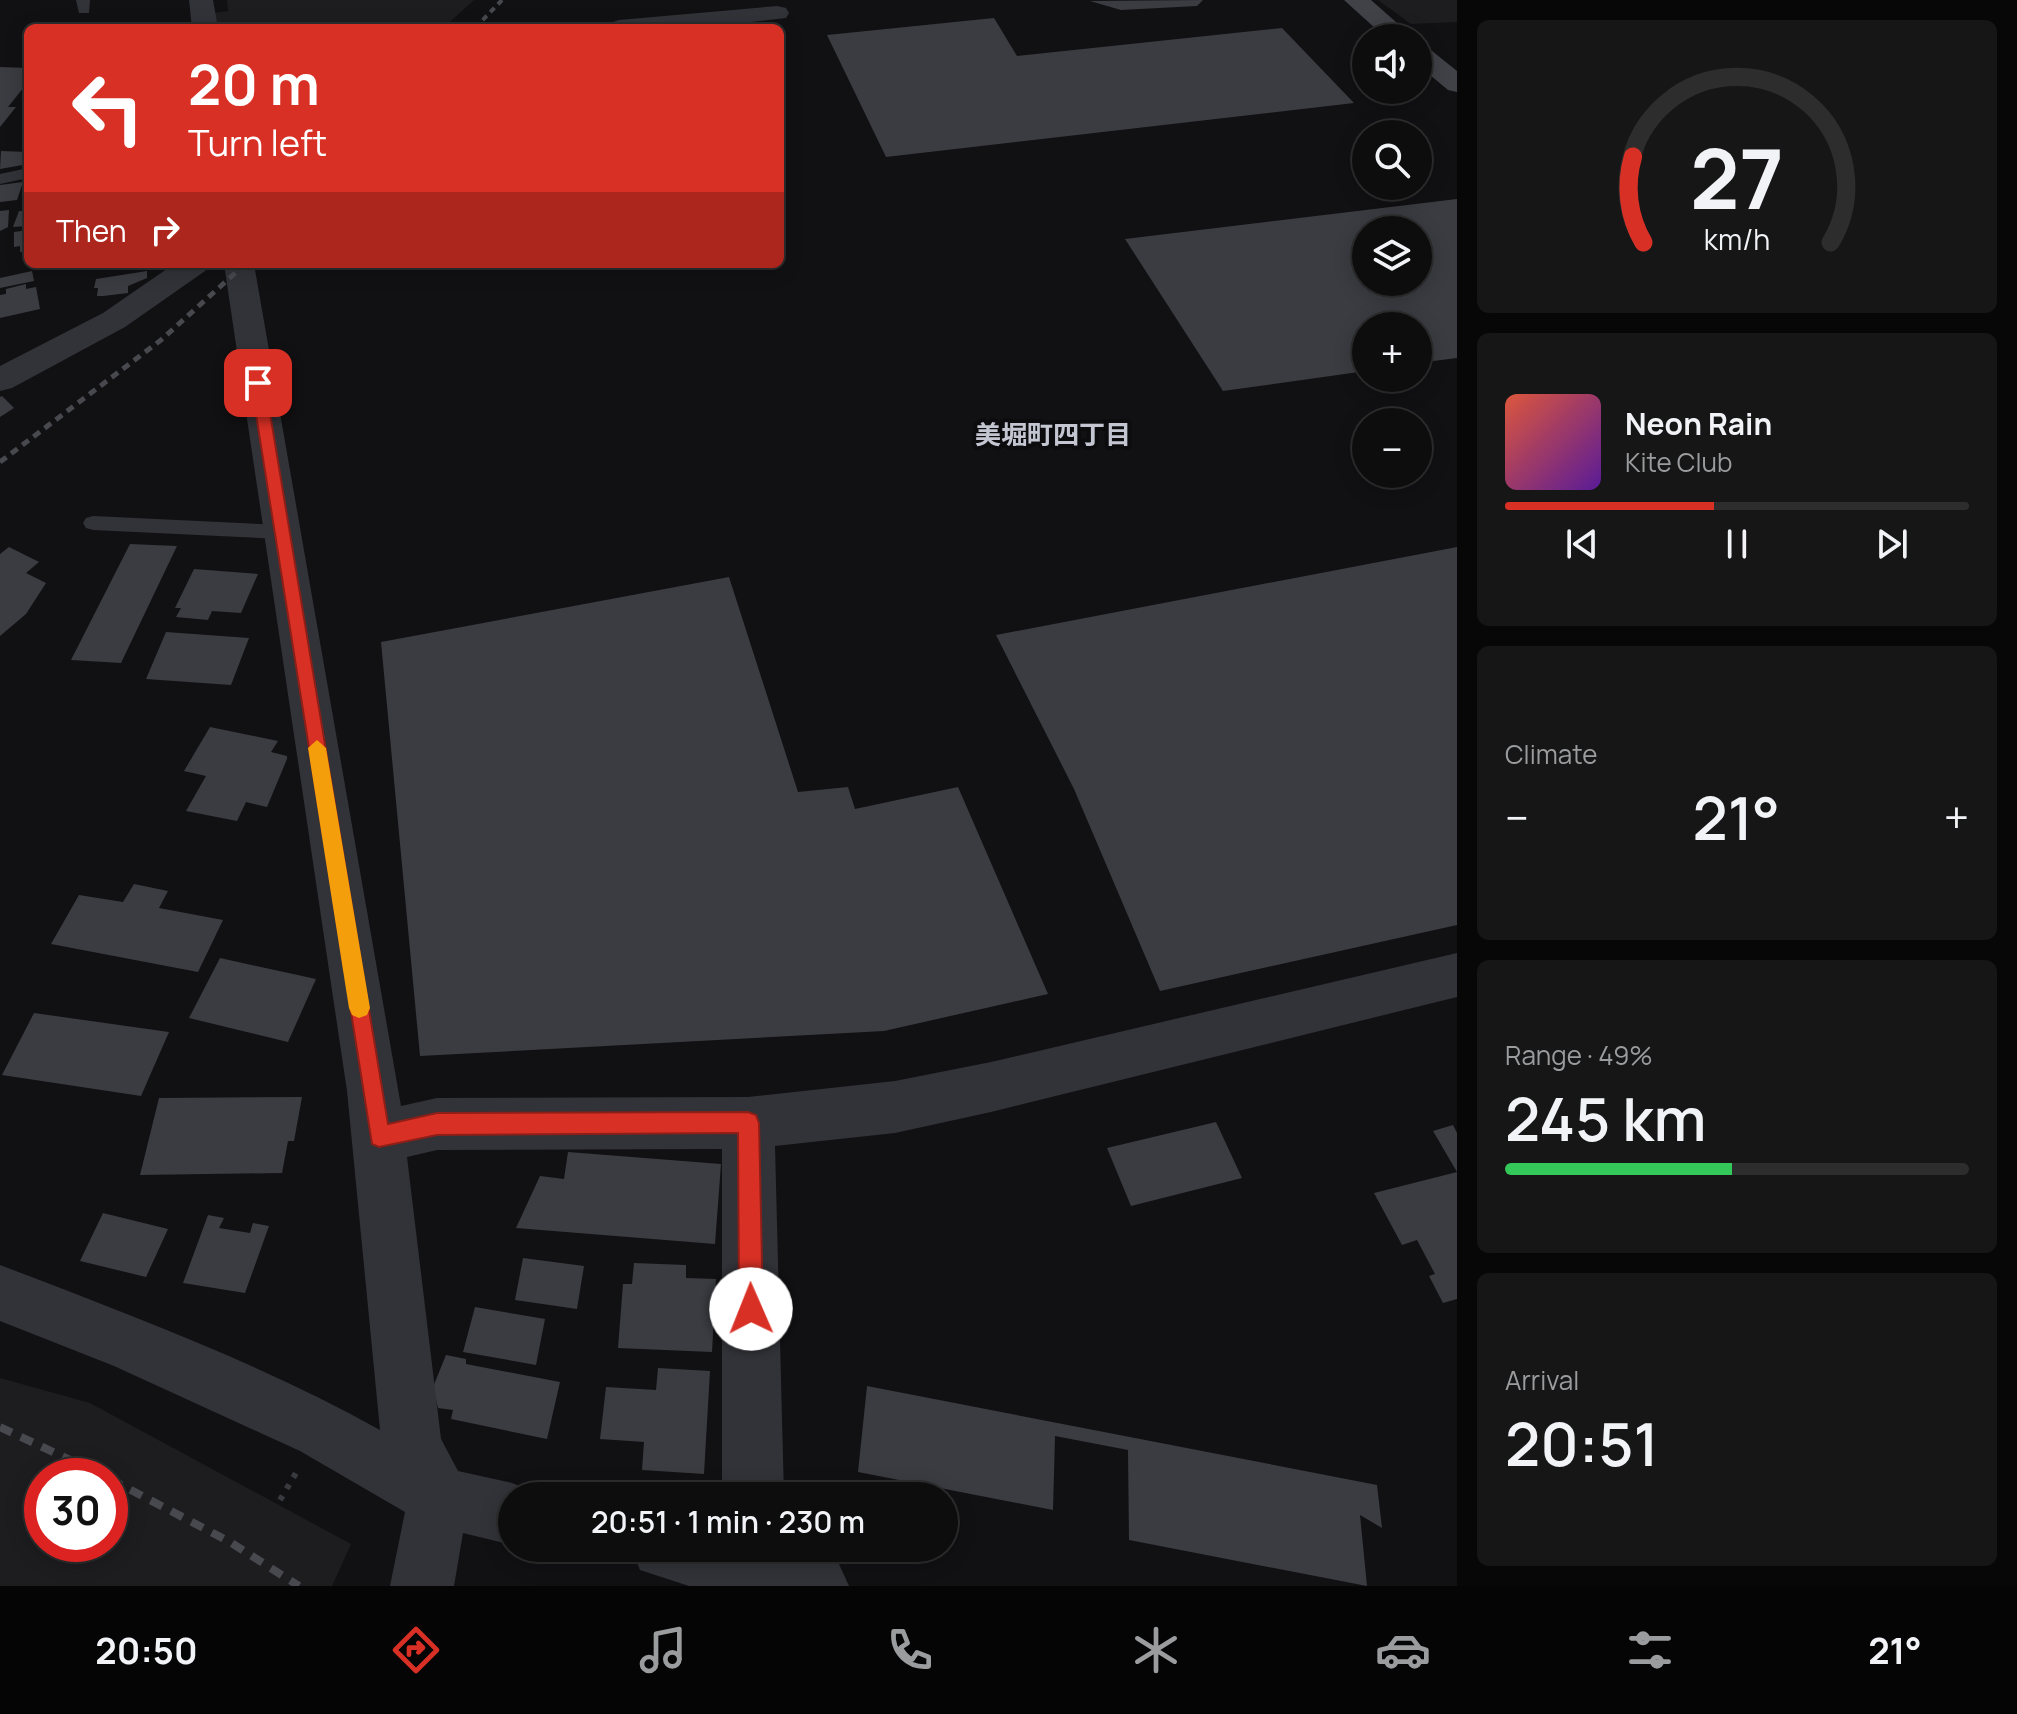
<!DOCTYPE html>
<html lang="en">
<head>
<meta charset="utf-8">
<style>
  body { margin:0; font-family:Manrope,"Noto Sans JP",sans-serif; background:#161617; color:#f1f3f6; height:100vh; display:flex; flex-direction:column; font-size:30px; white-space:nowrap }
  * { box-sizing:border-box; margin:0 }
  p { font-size:26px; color:#9a9c9e }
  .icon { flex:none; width:44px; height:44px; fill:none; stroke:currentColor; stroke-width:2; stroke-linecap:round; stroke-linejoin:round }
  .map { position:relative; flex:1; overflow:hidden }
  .drawer { display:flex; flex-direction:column; gap:20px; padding:20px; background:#070708; width:560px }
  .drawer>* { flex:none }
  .top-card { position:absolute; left:24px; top:24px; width:760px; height:244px; border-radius:12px; box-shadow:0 4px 20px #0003,0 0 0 2px #2d2d2e; background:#d93025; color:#fff; overflow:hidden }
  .buttons { position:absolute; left:1352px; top:24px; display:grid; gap:16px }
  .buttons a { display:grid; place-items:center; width:80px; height:80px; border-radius:50%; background:#0d0d0e; box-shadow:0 4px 20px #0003,0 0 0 2px #2d2d2e; font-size:40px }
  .speed { position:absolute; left:24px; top:1458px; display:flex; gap:16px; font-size:40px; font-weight:700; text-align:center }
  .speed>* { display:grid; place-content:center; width:104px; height:104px; border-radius:50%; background:#0d0d0e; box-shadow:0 4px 20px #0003,0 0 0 2px #2d2d2e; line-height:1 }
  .speed .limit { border:12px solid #d22; background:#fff; color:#111 }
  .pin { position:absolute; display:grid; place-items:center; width:68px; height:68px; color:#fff; margin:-34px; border-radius:16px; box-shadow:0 4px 12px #0006 }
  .me { position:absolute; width:88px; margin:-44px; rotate:359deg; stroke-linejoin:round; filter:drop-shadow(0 0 6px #0008) }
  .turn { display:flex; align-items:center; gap:28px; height:168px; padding:0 32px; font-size:36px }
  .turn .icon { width:104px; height:104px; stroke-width:2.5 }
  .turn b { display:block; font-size:56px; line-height:68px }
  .then { display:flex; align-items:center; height:76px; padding:0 32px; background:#0003; gap:16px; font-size:30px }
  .big { font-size:60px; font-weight:600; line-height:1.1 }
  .drawer .widget { flex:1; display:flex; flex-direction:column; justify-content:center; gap:12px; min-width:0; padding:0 28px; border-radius:12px; background:#161617 }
  .drawer .dial { align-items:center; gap:0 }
  .dial svg { height:208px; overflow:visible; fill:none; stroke:#2d2d2e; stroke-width:7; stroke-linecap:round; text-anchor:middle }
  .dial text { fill:#f1f3f6; stroke:none }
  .song { display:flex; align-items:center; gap:24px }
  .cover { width:96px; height:96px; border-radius:12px; background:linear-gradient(135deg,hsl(10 70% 55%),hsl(270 70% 35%)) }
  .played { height:8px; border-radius:4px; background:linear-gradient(90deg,#d93025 45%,#2d2d2e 45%) }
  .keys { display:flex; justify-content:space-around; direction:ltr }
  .heat { display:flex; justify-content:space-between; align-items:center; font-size:44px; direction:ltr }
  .charge { height:12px; border-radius:6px; background:linear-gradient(90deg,#34c759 49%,#2d2d2e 0) }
  .trip { position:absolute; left:498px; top:1482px; width:460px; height:80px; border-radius:40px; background:#0d0d0e; box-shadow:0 4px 20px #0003,0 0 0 2px #2d2d2e; font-weight:600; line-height:80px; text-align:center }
  .dock { display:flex; height:128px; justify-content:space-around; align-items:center; background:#050506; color:#9a9c9e }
  .dock .icon { width:56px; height:56px }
  .dock .current { color:#d93025 }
  .dock b { font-size:36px; color:#f1f3f6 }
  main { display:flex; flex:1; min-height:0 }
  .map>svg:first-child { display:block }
  .built { fill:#1d1d20; fill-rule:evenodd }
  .building { fill:#3a3c41; fill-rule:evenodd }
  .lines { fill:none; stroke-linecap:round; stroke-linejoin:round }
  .path { stroke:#383a3f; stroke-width:6; stroke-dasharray:5 8; stroke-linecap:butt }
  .lane { fill:#323338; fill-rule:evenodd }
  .street { fill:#323338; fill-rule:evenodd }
  .secondary { fill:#404248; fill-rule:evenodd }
  .rail-far2 { stroke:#47494f; stroke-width:4; stroke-dasharray:6 5; stroke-linecap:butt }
  .rail-far1 { stroke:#47494f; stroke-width:5; stroke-dasharray:8 6; stroke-linecap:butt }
  .rail { stroke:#47494f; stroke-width:8; stroke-dasharray:13 10; stroke-linecap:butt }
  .route { fill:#d93025; stroke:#8d1f18; stroke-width:2 }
  .slow { fill:#f59e0b }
  .labels { text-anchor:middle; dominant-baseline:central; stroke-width:8; stroke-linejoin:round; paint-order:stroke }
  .far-neighbourhood-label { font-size:26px; font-weight:bold; fill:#c3c6d1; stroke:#0c0c0e }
</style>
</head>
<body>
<main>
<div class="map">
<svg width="1457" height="1586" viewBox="0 0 1457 1586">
  <rect width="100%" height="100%" fill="#111113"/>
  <g class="built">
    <path d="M227,0H474L443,28H217L214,13L228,11Z"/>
    <path d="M1378,0H1457V22L1411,24Z"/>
    <path d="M0,1378L90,1403L351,1544L332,1586H0ZM42,1476H110V1544H42Z"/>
  </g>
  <g class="building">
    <path d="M1203,0L1197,6L1121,10L1090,1Z"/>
    <path d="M994,18L1017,56L1282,28L1354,103L886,157L827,35Z"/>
    <path d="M0,67L28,68V82L8,107H16L0,127Z"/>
    <path d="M1,151L28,152V164L0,169Z"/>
    <path d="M23,182L17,200L0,202V185Z"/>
    <path d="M1457,199V358L1418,363V326H1366V371L1223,391L1125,239ZM1366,230H1418V282H1366Z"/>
    <path d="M9,210L8,227L0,231V211Z"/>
    <path d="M19,211H28V226L13,227Z"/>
    <path d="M28,230V251L20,252V246L14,247V232Z"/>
    <path d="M32,271L34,281L0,288V278Z"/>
    <path d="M147,271V278L128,286V293L103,296H97L98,288H94L96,279Z"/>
    <path d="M26,284V289L36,287L40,309L0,318V295L6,294V289Z"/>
    <path d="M2,396L14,408L0,417V397Z"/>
    <path d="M130,544L177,546L121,663L71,660Z"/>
    <path d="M9,547L39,562L26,573L46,583L26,614L0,636V554Z"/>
    <path d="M1457,547V925L1160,991L1074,789L996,635Z"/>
    <path d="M194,569L258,574L241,613L212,611L208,620L176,617L181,608H175Z"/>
    <path d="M729,577L798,792L848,787L855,809L958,787L1048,994L884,1031L420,1056L381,642Z"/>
    <path d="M166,632L249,638L231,685L146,679Z"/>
    <path d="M210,727L278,741L271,752L287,756V759L267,807L246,802L237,821L186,811L206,776L184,771Z"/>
    <path d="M134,884L168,891L159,908L223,920L198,972L51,944L79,895L123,902Z"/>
    <path d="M220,958L316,979L288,1042L189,1018Z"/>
    <path d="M34,1013L169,1032L141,1096L2,1075Z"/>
    <path d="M302,1097L294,1141H288L282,1173L140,1175L159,1098Z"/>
    <path d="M1216,1122L1242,1178L1131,1206L1107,1148Z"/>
    <path d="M1453,1125L1457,1133V1299L1443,1303L1429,1276L1435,1274L1417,1240L1402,1245L1374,1193L1457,1172L1433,1131Z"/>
    <path d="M568,1152L721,1164L715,1244L516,1228L540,1176L564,1179Z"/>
    <path d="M103,1213L168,1229L146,1277L80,1261Z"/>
    <path d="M208,1215L224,1218L219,1228L250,1233L253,1223L269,1226L245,1293L183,1283Z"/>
    <path d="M523,1258L584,1266L577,1309L515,1300Z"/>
    <path d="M634,1263L686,1265V1278L716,1279L712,1352L618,1348L623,1284H632Z"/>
    <path d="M475,1307L545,1319L536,1365L463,1352Z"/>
    <path d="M446,1355L466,1359V1364L560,1382L547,1439L451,1419L453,1410L438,1408L433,1387Z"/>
    <path d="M658,1368L710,1371L704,1474L642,1470L644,1442L600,1439L606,1387L656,1390Z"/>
    <path d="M867,1386L1377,1485L1382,1528L1360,1515L1367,1586L1129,1540L1128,1450L1055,1436L1053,1510L858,1472Z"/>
  </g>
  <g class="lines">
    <path class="path" d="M280,1500L296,1473"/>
    <g class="lane">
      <path d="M76,0H90L89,13H79Z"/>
      <path d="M28,168V178L0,184V174Z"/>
      <path d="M93,516L282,525L289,527L292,532L289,537L282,539L93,530L86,528L83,523L86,518Z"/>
    </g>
    <g class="street">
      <path d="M189,0H213L218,28H192Z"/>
      <path d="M777,6L786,8L789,13L786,18L698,28H606L610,23L619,20Z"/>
      <path d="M174,264H209L205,271L125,327L12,388L0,391V366L103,313Z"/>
      <path d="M224,264H254L401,1106L437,1098L748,1097L895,1081L991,1062L1457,953V997L991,1112L895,1133L775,1146L784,1496H722V1149L437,1150L407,1157L441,1439L458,1471L512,1483L534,1492L535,1496H512V1545L463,1533L454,1586H390L405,1512L300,1451L114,1366L0,1321V1265C128,1314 260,1363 380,1430L347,1091Z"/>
      <path d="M631,1548H791L839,1564L849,1586H689L640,1570Z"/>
    </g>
    <g class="secondary">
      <path d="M1344,0H1371L1414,38H1386Z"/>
      <path d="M1418,44L1427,47L1457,71V92L1448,90L1418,65Z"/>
    </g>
    <g class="rail-far2">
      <path d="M475,28L502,0"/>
      <path d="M241,268L245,264"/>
    </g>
    <path class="rail-far1" d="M0,462L161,340L243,266"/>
    <g class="rail">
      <path d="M0,1427L104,1476"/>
      <path d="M110,1479L230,1542L299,1586"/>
    </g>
  </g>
  <path class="route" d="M258,379L265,383L388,1124L437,1113L748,1112L756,1115L759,1123L763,1309L759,1318L751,1321L742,1318L739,1309L738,1133L437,1135L379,1147L372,1144L251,383Z"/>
  <path class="slow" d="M317,740L326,748L370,1008L367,1015L359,1018L352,1015L349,1008L308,748Z"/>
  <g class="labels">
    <g class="far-neighbourhood-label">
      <text x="1053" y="434">美堀町四丁目</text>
    </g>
  </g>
</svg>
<div class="buttons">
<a><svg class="icon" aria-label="sound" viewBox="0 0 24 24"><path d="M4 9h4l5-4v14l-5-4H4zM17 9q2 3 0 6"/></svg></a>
<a><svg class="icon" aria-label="search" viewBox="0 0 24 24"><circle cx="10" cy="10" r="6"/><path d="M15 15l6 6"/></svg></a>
<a><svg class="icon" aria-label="layers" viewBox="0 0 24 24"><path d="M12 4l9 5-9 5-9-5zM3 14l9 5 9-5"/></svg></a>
<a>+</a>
<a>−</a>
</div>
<div class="speed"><div class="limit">30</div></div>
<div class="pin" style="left:258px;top:383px;background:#d93025"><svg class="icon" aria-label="arrive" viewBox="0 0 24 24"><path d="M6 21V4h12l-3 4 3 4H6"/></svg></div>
<svg class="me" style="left:751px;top:1309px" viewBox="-20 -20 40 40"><circle r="19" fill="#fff"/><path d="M0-13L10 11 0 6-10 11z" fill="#d93025"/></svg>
<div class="trip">20:51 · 1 min · 230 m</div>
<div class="top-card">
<div class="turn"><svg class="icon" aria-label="left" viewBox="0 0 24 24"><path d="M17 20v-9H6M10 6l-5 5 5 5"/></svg><div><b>20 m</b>Turn left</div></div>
<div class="then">Then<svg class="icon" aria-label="right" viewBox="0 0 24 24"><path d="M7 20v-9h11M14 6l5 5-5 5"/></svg></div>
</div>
</div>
<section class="drawer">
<div class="widget dial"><svg viewBox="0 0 100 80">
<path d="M14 69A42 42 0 1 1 86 69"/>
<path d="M14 69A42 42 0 0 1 10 36" stroke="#d93025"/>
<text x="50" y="56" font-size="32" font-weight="700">27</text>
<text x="50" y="72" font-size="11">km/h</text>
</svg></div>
<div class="widget">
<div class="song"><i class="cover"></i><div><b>Neon Rain</b><p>Kite Club</p></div></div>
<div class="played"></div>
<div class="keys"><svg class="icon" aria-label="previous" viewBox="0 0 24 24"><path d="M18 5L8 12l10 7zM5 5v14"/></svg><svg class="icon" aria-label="pause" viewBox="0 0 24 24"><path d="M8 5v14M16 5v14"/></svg><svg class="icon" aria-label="next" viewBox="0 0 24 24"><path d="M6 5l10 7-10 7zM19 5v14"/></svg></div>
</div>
<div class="widget"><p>Climate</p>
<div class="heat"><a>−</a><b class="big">21°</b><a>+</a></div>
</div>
<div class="widget"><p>Range · 49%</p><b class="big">245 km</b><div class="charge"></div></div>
<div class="widget"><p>Arrival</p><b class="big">20:51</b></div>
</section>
</main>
<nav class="dock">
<b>20:50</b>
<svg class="icon current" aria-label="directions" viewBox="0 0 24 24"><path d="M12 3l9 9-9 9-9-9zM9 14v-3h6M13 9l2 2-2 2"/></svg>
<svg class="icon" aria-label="music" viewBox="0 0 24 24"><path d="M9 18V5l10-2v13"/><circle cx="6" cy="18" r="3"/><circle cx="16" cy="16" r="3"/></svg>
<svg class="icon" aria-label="phone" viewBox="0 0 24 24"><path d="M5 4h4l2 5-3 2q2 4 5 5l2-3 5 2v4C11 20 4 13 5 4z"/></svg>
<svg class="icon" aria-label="climate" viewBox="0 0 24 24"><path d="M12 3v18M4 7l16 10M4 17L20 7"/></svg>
<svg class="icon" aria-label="car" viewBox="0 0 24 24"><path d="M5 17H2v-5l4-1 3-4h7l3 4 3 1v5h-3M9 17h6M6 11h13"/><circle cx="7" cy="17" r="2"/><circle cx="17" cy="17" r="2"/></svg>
<svg class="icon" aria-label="filters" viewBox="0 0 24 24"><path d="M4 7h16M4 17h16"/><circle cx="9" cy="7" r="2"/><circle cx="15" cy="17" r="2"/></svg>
<b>21°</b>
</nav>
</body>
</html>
